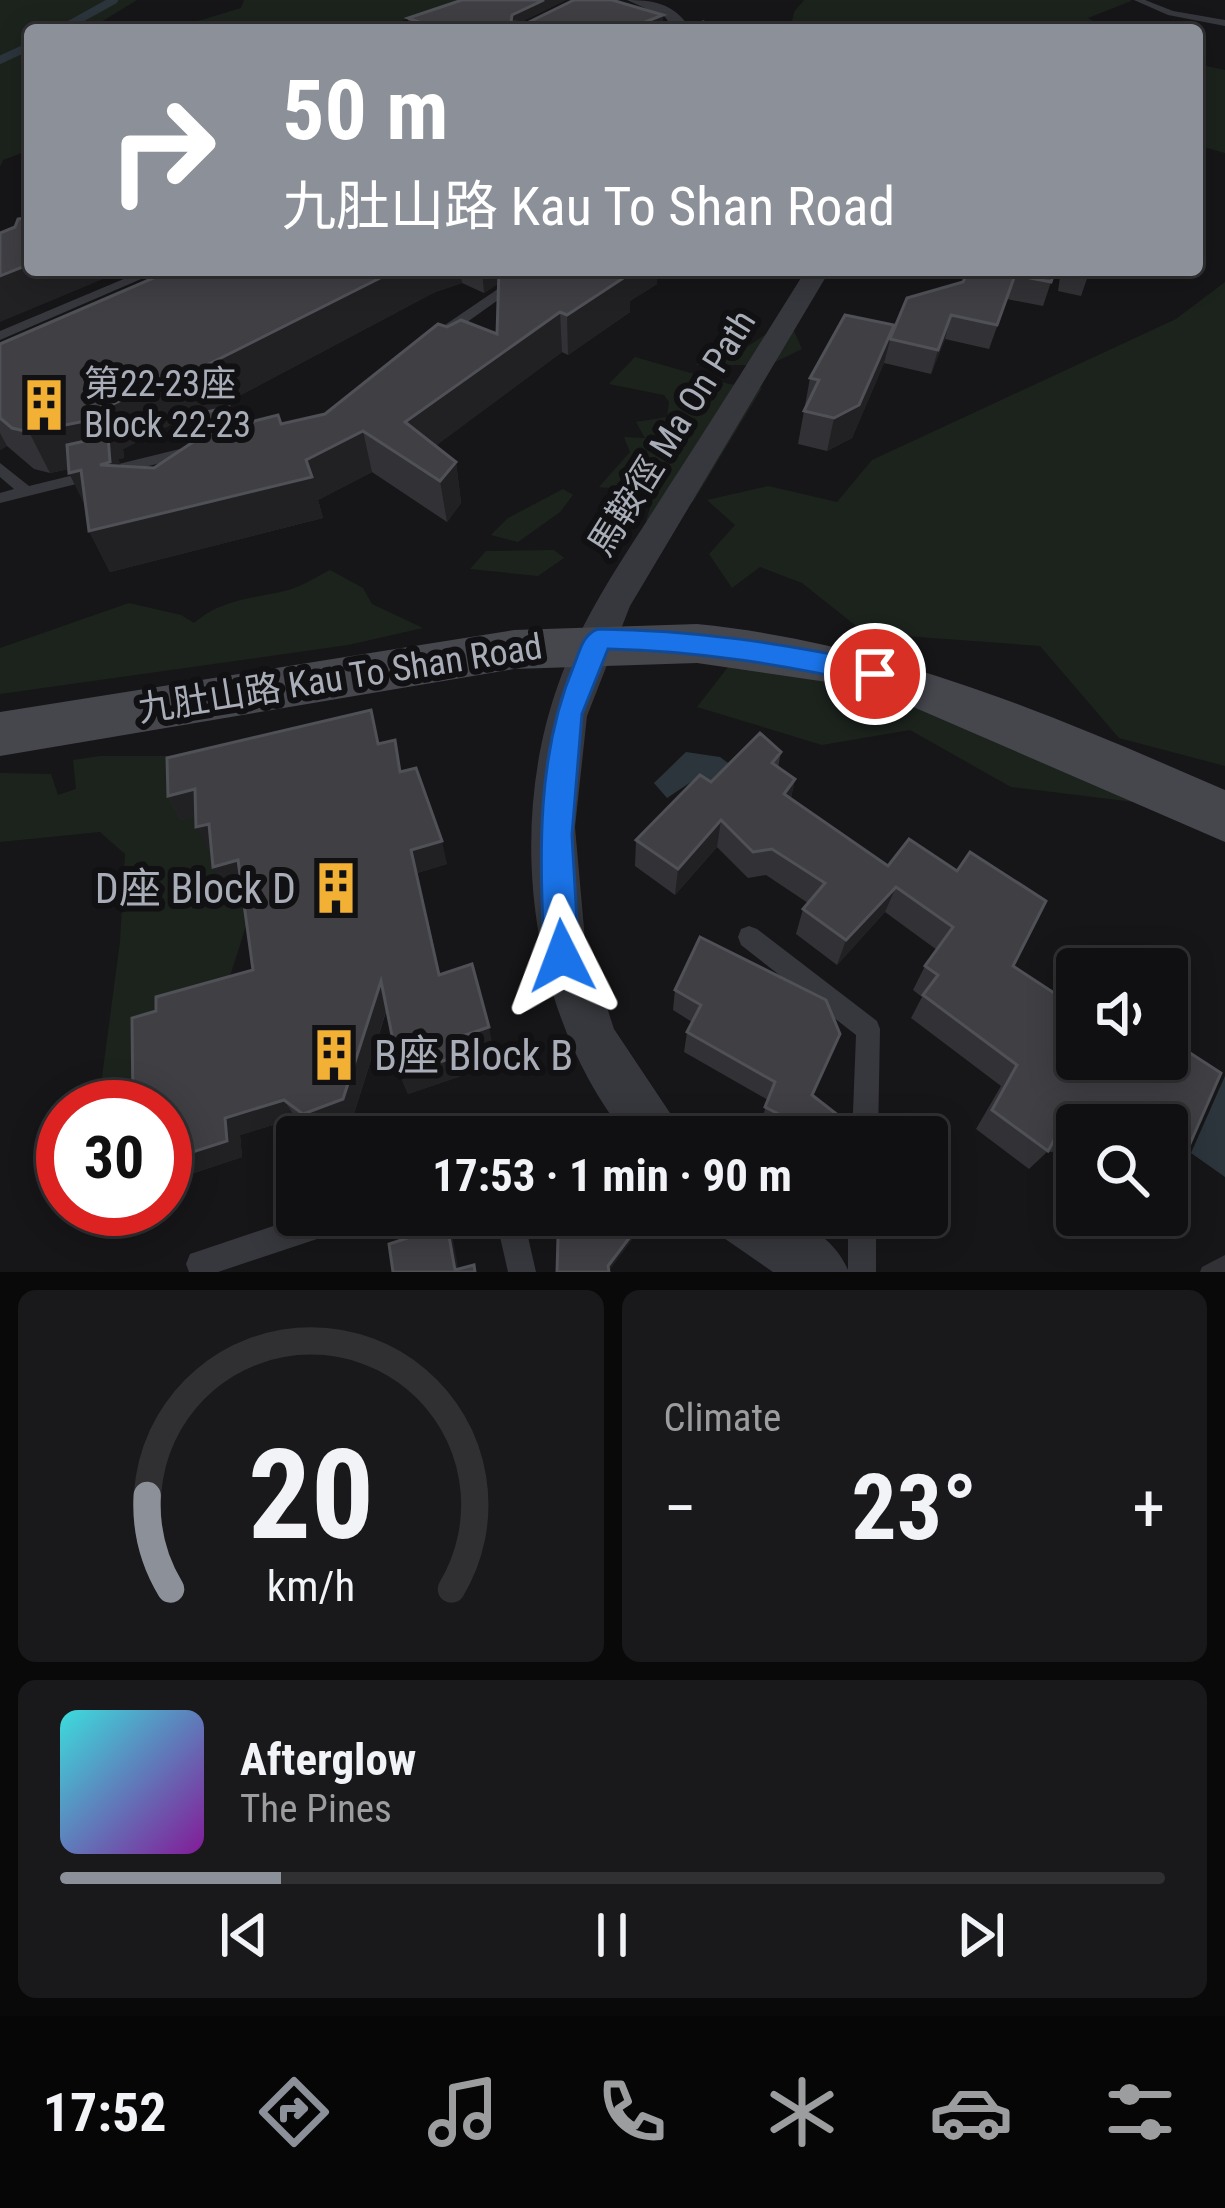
<!DOCTYPE html>
<html lang="en">
<head>
<meta charset="utf-8">
<style>
  body { margin:0; font-family:"Roboto Condensed","Noto Sans TC",sans-serif; background:#19191b; color:#f1f3f6; height:100vh; display:flex; flex-direction:column; font-size:45px; white-space:nowrap }
  * { box-sizing:border-box; margin:0 }
  p { font-size:39px; color:#9c9d9f }
  .icon { flex:none; width:66px; height:66px; fill:none; stroke:currentColor; stroke-width:2; stroke-linecap:round; stroke-linejoin:round }
  .map { position:relative; height:1272px; overflow:hidden }
  .side { display:flex; flex-direction:column; gap:18px; padding:18px; background:#09090a; flex:1 }
  .side>* { flex:none }
  .banner { position:absolute; left:24px; top:24px; width:1179px; height:252px; border-radius:12px; box-shadow:0 6px 30px #0003,0 0 0 3px #303032; background:#8c9099; color:#fff; overflow:hidden }
  .fabs { position:absolute; left:1056px; top:948px; display:grid; gap:24px }
  .fabs a { display:grid; place-items:center; width:132px; height:132px; border-radius:12px; background:#101012; box-shadow:0 6px 30px #0003,0 0 0 3px #303032; font-size:60px }
  .speed { position:absolute; left:36px; top:1080px; display:flex; gap:24px; font-size:60px; font-weight:700; text-align:center }
  .speed>* { display:grid; place-content:center; width:156px; height:156px; border-radius:50%; background:#101012; box-shadow:0 6px 30px #0003,0 0 0 3px #303032; line-height:1 }
  .speed .limit { border:18px solid #d22; background:#fff; color:#111 }
  .pin { position:absolute; display:grid; place-items:center; width:102px; height:102px; color:#fff; margin:-51px; border:6px solid #fff; border-radius:50%; box-shadow:0 3px 12px #0007 }
  .me { position:absolute; width:132px; margin:-66px; rotate:357deg; stroke-linejoin:round; filter:drop-shadow(0 0 9px #0008) }
  .turn { display:flex; align-items:center; gap:42px; height:252px; padding:0 60px; font-size:54px }
  .turn .icon { width:156px; height:156px; stroke-width:2.5 }
  .turn b { display:block; font-size:84px; line-height:102px }
  .big { font-size:90px; font-weight:700; line-height:1.1 }
  .side .card { flex:1; display:flex; flex-direction:column; justify-content:center; gap:18px; min-width:0; padding:0 42px; border-radius:18px; background:#19191b }
  .side .dial { align-items:center; gap:0 }
  .dial svg { height:312px; overflow:visible; fill:none; stroke:#303032; stroke-width:7; stroke-linecap:round; text-anchor:middle }
  .dial text { fill:#f1f3f6; stroke:none }
  .song { display:flex; align-items:center; gap:36px }
  .cover { width:144px; height:144px; border-radius:18px; background:linear-gradient(135deg,hsl(180 70% 55%),hsl(290 70% 35%)) }
  .played { height:12px; border-radius:6px; background:linear-gradient(90deg,#8c9099 20%,#303032 20%) }
  .keys { display:flex; justify-content:space-around; direction:ltr }
  .heat { display:flex; justify-content:space-between; align-items:center; font-size:66px; direction:ltr }
  .side .tiles { flex:1; display:grid; gap:18px; grid-template-columns:1fr 1fr }
  .card:last-child { grid-column:span 2 }
  .trip { position:absolute; left:276px; top:1116px; width:672px; height:120px; border-radius:12px; background:#101012; box-shadow:0 6px 30px #0003,0 0 0 3px #303032; font-weight:700; line-height:120px; text-align:center }
  .dock { display:flex; height:192px; justify-content:space-around; align-items:center; background:#060607; color:#9c9d9f }
  .dock .icon { width:84px; height:84px }
  .dock .current { color:#8c9099 }
  .dock b { font-size:54px; color:#f1f3f6 }
  .map>svg:first-child { display:block }
  .green { fill:#1c231d }
  .water { fill:#2c353c }
  .lines { fill:none; stroke-linecap:round; stroke-linejoin:round }
  .stream { stroke:#2c353c; stroke-width:8 }
  .lane { fill:#37383d; fill-rule:evenodd }
  .street { fill:#37383d; fill-rule:evenodd }
  .secondary { fill:#45474d; fill-rule:evenodd }
  .wall { fill:#323236; fill-rule:evenodd }
  .shaded-wall { fill:#212124 }
  .building { fill:#3f3f44; stroke:#4f5156; stroke-width:3 }
  .route { fill:#1a73e8; stroke:#114b97; stroke-width:3 }
  .labels { text-anchor:middle; dominant-baseline:central; stroke-width:12; stroke-linejoin:round; paint-order:stroke }
  .poi-label { font-size:36px; fill:#a8adb8; stroke:#111113; text-anchor:start }
  .street-label { font-size:36px; fill:#a8adb8; stroke:#111113 }
  .near-poi-label { font-size:42px; fill:#a8adb8; stroke:#111113; text-anchor:end }
</style>
</head>
<body>
<div class="map">
<svg width="1225" height="1272" viewBox="0 0 1225 1272">
  <rect width="100%" height="100%" fill="#161618"/>
  <g class="green">
    <path d="M0,0H137L88,30H30V150L3,160L0,167Z"/>
    <path d="M244,0H463L375,30H168L241,8Z"/>
    <path d="M804,0H1130L1131,1L1088,18L1108,30H790L794,12Z"/>
    <path d="M1197,64L1225,70V153L1197,145Z"/>
    <path d="M1225,282V766L1119,738L1040,646L865,633L802,583L760,567L732,588L709,554L735,525L707,500L768,486L837,502L872,460L1176,319Z"/>
    <path d="M743,325L734,336L747,347L769,332L794,331L802,349L769,365H696L733,326Z"/>
    <path d="M635,357L729,384L762,388L693,502L646,521L655,492L599,487L630,452L624,437L645,438L636,422L667,417L669,402L664,395L609,384Z"/>
    <path d="M563,489L573,495L560,512L518,542L491,535L508,518Z"/>
    <path d="M554,550L564,558L538,576L470,569L486,551Z"/>
    <path d="M330,570L363,588L372,604L423,628L348,645L0,694V648L129,603L181,615L194,623C223,599 250,599 285,591C301,587 316,577 330,570Z"/>
    <path d="M810,663L1142,803L1011,787L910,730L822,745L697,707L728,667Z"/>
    <path d="M100,756H196L248,870L246,926L205,1054L165,1107H98L120,942L125,854L100,832L0,842V773L51,774L58,795L76,789L73,760Z"/>
  </g>
  <g class="water">
    <path d="M686,752L720,757L735,768L716,783L697,778L667,798L654,783Z"/>
    <path d="M1225,1076V1177L1191,1153Z"/>
  </g>
  <g class="lines">
    <g class="stream">
      <path d="M60,30L114,0"/>
      <path d="M0,60L30,46"/>
    </g>
    <g class="lane">
      <path d="M1134,0H1145L1173,11L1225,20V26L1168,15Z"/>
      <path d="M145,270H162L0,340V331Z"/>
      <path d="M526,270H540L449,335H439V329Z"/>
      <path d="M196,445L201,447V453L0,503V493L14,489L0,477V463L29,486Z"/>
      <path d="M749,926L757,929L877,1021L880,1029L878,1137H852L856,1035L741,945L738,937L741,929Z"/>
      <path d="M639,1102L648,1106L652,1115L648,1124L634,1137H602C608,1122 624,1108 639,1102Z"/>
      <path d="M306,1215H361L357,1225L347,1229L218,1272H189L186,1264L190,1254Z"/>
      <path d="M495,1215H523L536,1272H508Z"/>
      <rect x="848" y="1215" width="28" height="57"/>
    </g>
    <g class="street">
      <path d="M627,0C652,0 672,3 687,24L673,28L665,17Z"/>
      <path d="M806,270H830L630,606L587,716L575,827L585,940L614,1029L686,1137H627C530,1016 506,831 558,685C582,616 625,556 664,494C712,420 759,345 806,270Z"/>
      <path d="M710,1215C764,1215 824,1213 849,1272H773L718,1234Z"/>
    </g>
    <path class="secondary" d="M697,624C886,643 1052,715 1225,790V842L911,706L827,682L697,663L514,669L0,756V712L514,630Z"/>
  </g>
  <g class="wall">
    <path d="M566,0L519,23L663,15L662,25L651,30L409,29L408,18Z"/>
    <path d="M172,270H661V275L657,277V284L630,301V312L568,355L562,352L435,446L456,462L461,503L447,522L372,472L318,500L323,518L110,572L89,531L86,506L69,469L50,473L34,469L7,446L0,450V344ZM462,283L484,293L499,283L497,334L447,327L325,414L281,424L235,426L223,408L222,405L435,292ZM192,414L193,442L154,468L121,466L118,459L124,458L123,449Z"/>
    <path d="M1055,270L1043,306L1007,299L989,349L945,339L931,374L884,363L852,438L827,451L798,444L810,378L892,333L963,282Z"/>
    <path d="M1061,270H1090L1081,296L1058,291Z"/>
    <path d="M760,733L781,752L778,768L795,779L791,798L888,866L909,839L957,871L970,852L1046,901L1013,966L1077,1008V1059H1167V1038L1221,1073L1182,1162L1167,1173V1125H1077V1151L1047,1152L1029,1169L976,1129L1001,1086L911,1018L922,997L913,990L925,966L937,950L885,912L837,965L796,934L803,909L808,903L766,875L748,878L717,847L675,895L635,866L636,840L700,775L711,782Z"/>
    <path d="M380,743L403,772L447,864L417,873L440,974L493,1047L457,1059L461,1076L408,1094L400,1075L387,1009L353,1117L315,1132L296,1118L240,1135L242,1157L194,1173L178,1157L165,1161V1107L156,1011L253,970L242,885L226,890L211,850L209,851L195,816L181,820L168,796Z"/>
    <path d="M700,937L812,1096L866,1137H784L760,1125L768,1100L684,1052L687,1032L692,1022L673,1010L675,990Z"/>
    <path d="M1225,1255V1272H1200L1202,1267Z"/>
  </g>
  <g class="shaded-wall">
    <path d="M544,0H566L513,26L511,30L512,15Z"/>
    <path d="M663,15L662,25L651,30H625Z"/>
    <path d="M30,264V270H125L0,322V276Z"/>
    <path d="M396,270H460L462,283L435,292L222,405L231,432L201,439L192,414L123,449L124,458L118,459L126,476L100,465L110,461L50,473L29,432L105,408L182,371L191,373Z"/>
    <path d="M482,270H518L484,293Z"/>
    <path d="M621,270H661V275L657,277V284L630,301V312L568,355L567,315Z"/>
    <path d="M560,312L562,352L413,463L405,422Z"/>
    <path d="M951,315L945,339L931,374L938,350Z"/>
    <path d="M894,325L884,363L852,438L827,451L834,418Z"/>
    <path d="M363,431L372,472L318,500L323,518L110,572L89,531L306,460Z"/>
    <path d="M0,433L7,446L0,450Z"/>
    <path d="M456,462L461,503L447,522L440,481Z"/>
    <path d="M81,470L89,514L69,473Z"/>
    <path d="M795,779L789,806L784,794Z"/>
    <path d="M195,789L207,813L181,820L168,796Z"/>
    <path d="M721,820L717,847L675,895L678,869Z"/>
    <path d="M209,824L222,847L209,851L196,827Z"/>
    <path d="M442,841L447,864L417,873L445,995L411,850Z"/>
    <path d="M238,860L250,883L226,890L213,867Z"/>
    <path d="M896,887L885,912L837,965L846,940Z"/>
    <path d="M381,981L389,1001L353,1117L315,1132L303,1114Z"/>
    <path d="M489,1027L493,1047L457,1059L461,1076L408,1094L400,1075L451,1040Z"/>
    <path d="M284,1100L296,1118L240,1135L242,1157L194,1173L178,1157L165,1161V1139Z"/>
    <path d="M645,1217L644,1224L608,1272V1266Z"/>
    <path d="M447,1225L453,1239L459,1272H456Z"/>
  </g>
  <g class="building">
    <path d="M462,0H544L512,15L511,22L527,23L574,0H612L663,15L625,30H440L408,18Z"/>
    <path d="M703,22L729,30H694Z"/>
    <path d="M30,217V264L0,276V233L15,227L18,219Z"/>
    <path d="M172,270H396L191,373L218,392L186,399L182,371L105,408L106,417L29,432L12,428L0,418V344Z"/>
    <path d="M499,270H625L631,273L567,315L560,312L405,422L456,462L440,481L363,431L306,460L312,477L89,531L81,470L69,473L67,445L108,436L110,462L100,465L154,468L193,442L189,416L229,407L235,426L278,415L281,424L325,414L438,324L447,327L461,320L497,334Z"/>
    <path d="M969,270H1055L1051,282L1015,275L997,325L951,315L938,350L890,339L907,298L963,282Z"/>
    <path d="M845,315L894,325L859,405L834,418L804,411L819,380L810,378Z"/>
    <path d="M371,710L378,744L395,740L400,772L416,768L442,841L411,850L439,975L472,964L489,1027L451,1040L455,1057L400,1075L381,981L343,1099L303,1114L284,1100L225,1118L227,1141L177,1157V1135L165,1139V1107H133L132,1018L156,1011V997L253,970L238,860L213,867L209,824L196,827L195,789L168,796L167,758Z"/>
    <path d="M760,733L781,752L772,763L795,779L784,794L888,866L909,839L957,871L970,852L1046,901L1013,966L1077,1008V1059H1167V1038L1221,1073L1182,1162L1167,1152V1125H1077V1132L1058,1133L1048,1151L992,1110L1017,1065L923,995L938,975L925,966L953,927L896,887L846,940L803,909L825,883L772,849L753,852L721,820L678,869L636,840L700,775L711,782Z"/>
    <path d="M700,937L826,1000L840,1034L812,1095L866,1137H824L765,1107L775,1082L687,1032L701,1005L675,990Z"/>
    <path d="M567,1215H642L645,1217L608,1266L609,1272H557L558,1238Z"/>
    <path d="M447,1225L455,1270L474,1265L475,1272H393L389,1244Z"/>
  </g>
  <path class="route" d="M598,629C694,630 782,643 875,663L889,674L875,685C785,665 700,651 608,649L582,714L572,835L579,956L574,967L562,972L549,967L544,956C540,856 535,758 574,665C580,650 583,634 598,629Z"/>
  <defs>
    <g id="building-bare" transform="scale(4.14)"><path d="M-4-6H4V6H1V3H-1V6H-4ZM-2.5-4.3h1.7v1.8h-1.7ZM.8-4.3h1.7v1.8H.8ZM-2.5-1h1.7V.8h-1.7ZM.8-1h1.7V.8H.8Z" fill="#f2b134" stroke="#111113" stroke-width="2.5" paint-order="stroke"/></g>
  </defs>
  <g fill-rule="evenodd">
    <use href="#building-bare" x="44" y="405"/>
    <use href="#building-bare" x="336" y="888"/>
    <use href="#building-bare" x="334" y="1055"/>
  </g>
  <g class="labels">
    <g class="poi-label">
      <text x="84" y="384">第22-23座<tspan x="84" dy="41">Block 22-23</tspan></text>
    </g>
    <g class="street-label">
      <text transform="translate(672 433) rotate(-58)">馬鞍徑 Ma On Path</text>
      <text transform="translate(340 678) rotate(-9)">九肚山路 Kau To Shan Road</text>
    </g>
    <g class="near-poi-label">
      <text x="296" y="888">D座 Block D</text>
      <text x="374" y="1055" text-anchor="start">B座 Block B</text>
    </g>
  </g>
</svg>
<div class="fabs">
<a><svg class="icon" aria-label="sound" viewBox="0 0 24 24"><path d="M4 9h4l5-4v14l-5-4H4zM17 9q2 3 0 6"/></svg></a>
<a><svg class="icon" aria-label="search" viewBox="0 0 24 24"><circle cx="10" cy="10" r="6"/><path d="M15 15l6 6"/></svg></a>
</div>
<div class="speed"><div class="limit">30</div></div>
<div class="pin" style="left:875px;top:674px;background:#d93025"><svg class="icon" aria-label="arrive" viewBox="0 0 24 24"><path d="M6 21V4h12l-3 4 3 4H6"/></svg></div>
<svg class="me" style="left:562px;top:956px" viewBox="-20 -20 40 40"><path d="M0-17L14 15 0 8-14 15z" fill="#1a73e8" stroke="#fff" stroke-width="4"/></svg>
<div class="trip">17:53 · 1 min · 90 m</div>
<div class="banner">
<div class="turn"><svg class="icon" aria-label="right" viewBox="0 0 24 24"><path d="M7 20v-9h11M14 6l5 5-5 5"/></svg><div><b>50 m</b>九肚山路 Kau To Shan Road</div></div>
</div>
</div>
<section class="side">
<div class="tiles">
<div class="card dial"><svg viewBox="0 0 100 80">
<path d="M14 69A42 42 0 1 1 86 69"/>
<path d="M14 69A42 42 0 0 1 8 45" stroke="#8c9099"/>
<text x="50" y="56" font-size="32" font-weight="700">20</text>
<text x="50" y="72" font-size="11">km/h</text>
</svg></div>
<div class="card"><p>Climate</p>
<div class="heat"><a>−</a><b class="big">23°</b><a>+</a></div>
</div>
<div class="card">
<div class="song"><i class="cover"></i><div><b>Afterglow</b><p>The Pines</p></div></div>
<div class="played"></div>
<div class="keys"><svg class="icon" aria-label="previous" viewBox="0 0 24 24"><path d="M18 5L8 12l10 7zM5 5v14"/></svg><svg class="icon" aria-label="pause" viewBox="0 0 24 24"><path d="M8 5v14M16 5v14"/></svg><svg class="icon" aria-label="next" viewBox="0 0 24 24"><path d="M6 5l10 7-10 7zM19 5v14"/></svg></div>
</div>
</div>
</section>
<nav class="dock">
<b>17:52</b>
<svg class="icon current" aria-label="directions" viewBox="0 0 24 24"><path d="M12 3l9 9-9 9-9-9zM9 14v-3h6M13 9l2 2-2 2"/></svg>
<svg class="icon" aria-label="music" viewBox="0 0 24 24"><path d="M9 18V5l10-2v13"/><circle cx="6" cy="18" r="3"/><circle cx="16" cy="16" r="3"/></svg>
<svg class="icon" aria-label="phone" viewBox="0 0 24 24"><path d="M5 4h4l2 5-3 2q2 4 5 5l2-3 5 2v4C11 20 4 13 5 4z"/></svg>
<svg class="icon" aria-label="climate" viewBox="0 0 24 24"><path d="M12 3v18M4 7l16 10M4 17L20 7"/></svg>
<svg class="icon" aria-label="car" viewBox="0 0 24 24"><path d="M5 17H2v-5l4-1 3-4h7l3 4 3 1v5h-3M9 17h6M6 11h13"/><circle cx="7" cy="17" r="2"/><circle cx="17" cy="17" r="2"/></svg>
<svg class="icon" aria-label="filters" viewBox="0 0 24 24"><path d="M4 7h16M4 17h16"/><circle cx="9" cy="7" r="2"/><circle cx="15" cy="17" r="2"/></svg>
</nav>
</body>
</html>
